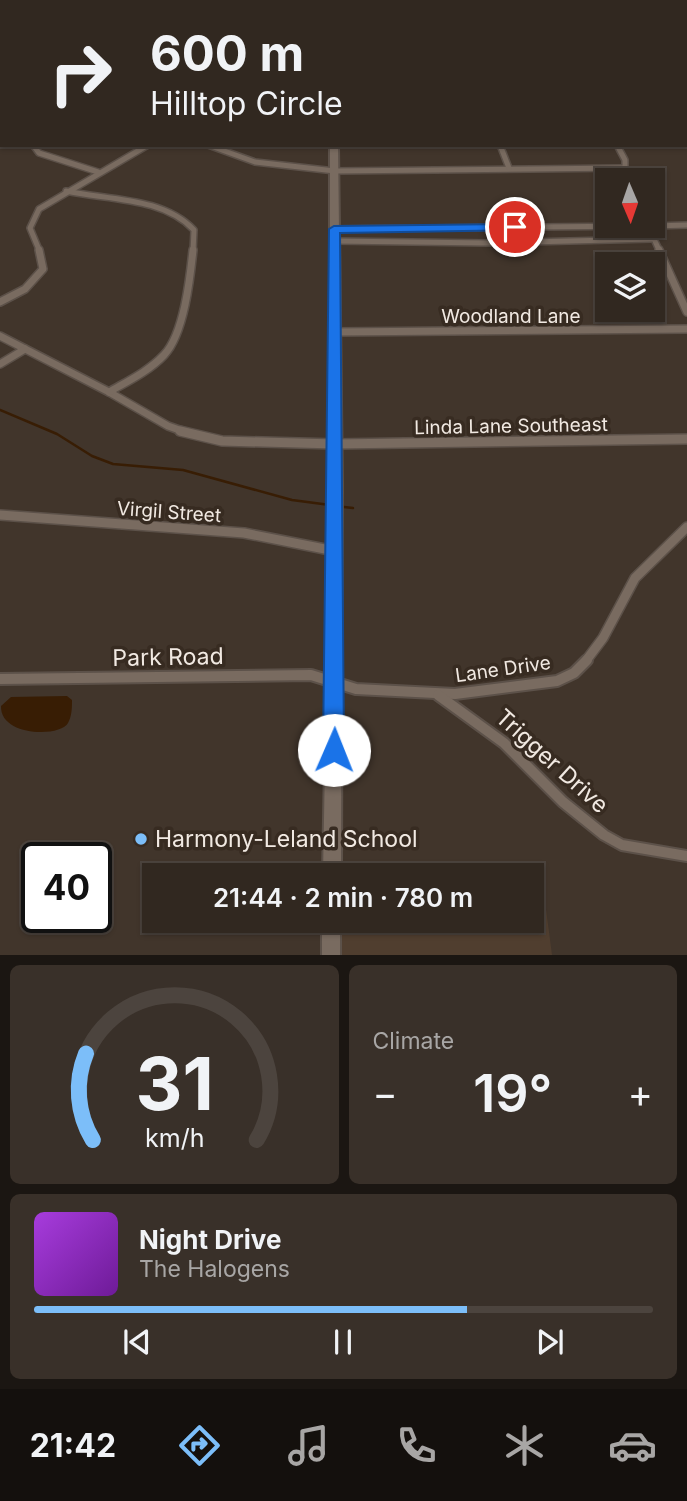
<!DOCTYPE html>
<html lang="en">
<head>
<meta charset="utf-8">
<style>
  body { margin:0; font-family:Inter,sans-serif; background:#393029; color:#f1f3f6; height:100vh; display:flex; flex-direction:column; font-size:26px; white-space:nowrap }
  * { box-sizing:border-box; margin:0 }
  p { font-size:23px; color:#a8a6a5 }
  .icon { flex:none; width:38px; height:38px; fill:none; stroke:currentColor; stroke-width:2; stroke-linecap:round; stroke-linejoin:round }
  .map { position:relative; height:955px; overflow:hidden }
  .drawer { display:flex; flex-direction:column; gap:10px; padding:10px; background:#1b1612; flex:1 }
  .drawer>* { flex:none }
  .guide { position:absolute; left:0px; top:0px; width:688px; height:147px; box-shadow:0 2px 5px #0004,0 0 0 2px #4c443e; background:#312820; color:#f1f3f6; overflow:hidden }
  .needle { width:46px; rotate:178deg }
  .controls { position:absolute; left:595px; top:168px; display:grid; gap:14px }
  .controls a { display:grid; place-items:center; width:70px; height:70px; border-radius:0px; background:#312820; box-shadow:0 2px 5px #0004,0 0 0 2px #4c443e; font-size:35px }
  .speed { position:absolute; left:21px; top:842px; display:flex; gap:14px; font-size:35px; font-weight:700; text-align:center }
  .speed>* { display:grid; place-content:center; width:91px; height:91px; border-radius:50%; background:#312820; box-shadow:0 2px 5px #0004,0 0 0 2px #4c443e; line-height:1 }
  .speed .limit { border:4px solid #111; border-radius:10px; background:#fff; color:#111 }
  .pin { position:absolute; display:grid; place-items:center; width:60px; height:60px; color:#fff; margin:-30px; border:4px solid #fff; border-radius:50%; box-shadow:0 2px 7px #0007 }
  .me { position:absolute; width:77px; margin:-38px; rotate:1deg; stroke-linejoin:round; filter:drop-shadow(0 0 5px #0008) }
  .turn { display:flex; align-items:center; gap:24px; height:147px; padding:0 35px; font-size:32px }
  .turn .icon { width:91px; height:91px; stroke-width:2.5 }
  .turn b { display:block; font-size:49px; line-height:60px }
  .big { font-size:52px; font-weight:600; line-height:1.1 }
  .drawer .widget { flex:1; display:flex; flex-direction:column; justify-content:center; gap:10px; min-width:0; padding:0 24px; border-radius:10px; background:#393029 }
  .drawer .dial { align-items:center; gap:0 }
  .dial svg { height:182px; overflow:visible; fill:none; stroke:#4c443e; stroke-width:7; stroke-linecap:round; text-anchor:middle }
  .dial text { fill:#f1f3f6; stroke:none }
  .song { display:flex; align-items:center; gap:21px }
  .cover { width:84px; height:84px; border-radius:10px; background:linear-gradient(135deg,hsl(280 70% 55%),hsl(280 70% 35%)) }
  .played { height:7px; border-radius:4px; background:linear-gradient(90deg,#7cbef9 70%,#4c443e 70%) }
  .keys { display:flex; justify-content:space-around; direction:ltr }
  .heat { display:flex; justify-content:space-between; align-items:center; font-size:38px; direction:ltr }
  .drawer .tiles { flex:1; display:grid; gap:10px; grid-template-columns:1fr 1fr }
  .widget:last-child { grid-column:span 2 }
  .trip { position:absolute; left:142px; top:863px; width:402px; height:70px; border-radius:0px; background:#312820; box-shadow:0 2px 5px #0004,0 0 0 2px #4c443e; font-weight:600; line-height:70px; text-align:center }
  .menu { display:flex; height:112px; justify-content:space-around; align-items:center; background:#14100d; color:#a8a6a5 }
  .menu .icon { width:49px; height:49px }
  .menu .on { color:#7cbef9 }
  .menu b { font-size:32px; color:#f1f3f6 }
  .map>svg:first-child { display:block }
  .built { fill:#503e2f }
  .water { fill:#381d04 }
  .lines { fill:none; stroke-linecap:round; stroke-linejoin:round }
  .stream { stroke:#381d04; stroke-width:2.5 }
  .street-far4-casing { stroke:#5c5149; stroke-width:6 }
  .street-far3-casing { stroke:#5c5149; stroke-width:8 }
  .street-far2-casing { stroke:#5c5149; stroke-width:10 }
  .street-far1-casing { stroke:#5c5149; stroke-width:12 }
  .street-casing { stroke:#5c5149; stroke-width:14 }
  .secondary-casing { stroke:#5c5149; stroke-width:4 }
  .street-far4 { stroke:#796b60; stroke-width:4.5 }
  .street-far3 { stroke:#796b60; stroke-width:5 }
  .street-far2 { stroke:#796b60; stroke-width:7 }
  .street-far1 { stroke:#796b60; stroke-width:9 }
  .street { stroke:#796b60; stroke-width:10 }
  .secondary { fill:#796b60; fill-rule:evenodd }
  .route { fill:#1a73e8; stroke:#114b97; stroke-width:2 }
  .poi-dot { fill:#7cbef9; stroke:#372b21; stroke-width:2.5 }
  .labels { text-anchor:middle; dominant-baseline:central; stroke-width:7; stroke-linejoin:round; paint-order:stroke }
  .street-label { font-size:19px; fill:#f1e9e2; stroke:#372b21 }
  .near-street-label { font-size:23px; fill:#f1e9e2; stroke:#372b21 }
  .near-poi-label { font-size:23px; fill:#f1e9e2; stroke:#372b21; text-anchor:start }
</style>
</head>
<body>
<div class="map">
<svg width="687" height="955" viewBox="0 0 687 955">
  <rect width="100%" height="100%" fill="#41352b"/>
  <path class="built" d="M541,871L552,955H327L325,921L532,920V875H515Z"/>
  <path class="water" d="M67,696L72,700C72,707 72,716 68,723C61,737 0,737 1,706L11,697Z"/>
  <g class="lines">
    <g class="stream">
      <path d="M0,410L57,434L92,456L113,464L183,470L292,500L330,505"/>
      <path d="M344,507L353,508"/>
    </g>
    <g class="street-far4-casing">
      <g id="street-far4">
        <path d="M175,0L193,2"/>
        <path d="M125,2L129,0"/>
        <path d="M208,2L239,0"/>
        <path d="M678,2L687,1"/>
      </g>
    </g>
    <g class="street-far3-casing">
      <g id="street-far3">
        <path d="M33,145L39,153L98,172"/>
        <path d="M208,145L255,162L335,171L623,168"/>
        <path d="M500,145L509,168"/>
        <path d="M617,145L625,160V180"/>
        <path d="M66,191C108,200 163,197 194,230L193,252"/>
        <path d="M648,226L660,252"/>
        <path d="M653,226L687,225"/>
        <path d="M334,229L645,226"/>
        <path d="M335,241L488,243L652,239"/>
        <path d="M40,252L30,228L39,209L148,145"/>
      </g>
    </g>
    <g class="street-far2-casing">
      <g id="street-far2">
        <path d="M659,250L687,312"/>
        <path d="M0,302L25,289L43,269L39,250"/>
        <path d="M335,332L687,329"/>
        <path d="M0,336L109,392L168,426L185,432"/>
        <path d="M0,364L25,349"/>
        <path d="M109,392C128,381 149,371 164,355C184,334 190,279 193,250"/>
      </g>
    </g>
    <g class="street-far1-casing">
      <g id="street-far1">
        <path d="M180,431L222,441L335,444L687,439"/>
        <path d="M0,515L244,533L335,551"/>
        <path d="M585,662L603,638L635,578L687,527"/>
      </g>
    </g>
    <g class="street-casing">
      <g id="street">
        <path d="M0,679L311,675L356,689L455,694L557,681L574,673L587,660"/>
        <path d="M438,695L504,743L563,802L604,835L622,845L687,856"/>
      </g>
    </g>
    <g class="secondary-casing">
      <g id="secondary">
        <path d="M262,0H268L269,2H263Z"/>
        <rect x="686" y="16" width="1" height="4"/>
        <path d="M330,145H338L342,485L341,875H323L330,485Z"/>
        <rect x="322" y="920" width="18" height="35"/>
      </g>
    </g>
    <use href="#street-far4" class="street-far4"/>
    <use href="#street-far3" class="street-far3"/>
    <use href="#street-far2" class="street-far2"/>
    <use href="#street-far1" class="street-far1"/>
    <use href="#street" class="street"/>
    <use href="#secondary" class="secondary"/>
  </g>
  <path class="route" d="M515,224L519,225V230L340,233L344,750L341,757L334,759L327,757L323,750L329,229L334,226Z"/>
  <circle class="poi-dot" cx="141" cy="839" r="7"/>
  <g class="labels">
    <g class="street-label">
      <text x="511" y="316">Woodland Lane</text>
      <text transform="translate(511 426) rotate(-1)">Linda Lane Southeast</text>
      <text transform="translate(169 512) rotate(4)">Virgil Street</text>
      <text transform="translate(503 669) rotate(-8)">Lane Drive</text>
    </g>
    <g class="near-street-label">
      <text transform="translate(168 657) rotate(-1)">Park Road</text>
      <text transform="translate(552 761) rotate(42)">Trigger Drive</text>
    </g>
    <g class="near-poi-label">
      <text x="155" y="839">Harmony-Leland School</text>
    </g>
  </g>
</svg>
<div class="controls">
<a><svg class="needle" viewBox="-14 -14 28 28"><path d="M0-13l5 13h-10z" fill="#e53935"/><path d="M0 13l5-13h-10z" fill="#a8a6a5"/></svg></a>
<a><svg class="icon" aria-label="layers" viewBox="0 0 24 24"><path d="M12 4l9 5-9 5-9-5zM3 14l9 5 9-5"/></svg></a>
</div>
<div class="speed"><div class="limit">40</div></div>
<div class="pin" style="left:515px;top:227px;background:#d93025"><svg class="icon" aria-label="arrive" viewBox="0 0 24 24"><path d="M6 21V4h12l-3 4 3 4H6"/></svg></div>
<svg class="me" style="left:334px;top:750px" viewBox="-20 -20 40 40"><circle r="19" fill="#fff"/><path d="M0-13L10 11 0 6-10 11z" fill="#1a73e8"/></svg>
<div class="trip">21:44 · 2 min · 780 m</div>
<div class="guide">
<div class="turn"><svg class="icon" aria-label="right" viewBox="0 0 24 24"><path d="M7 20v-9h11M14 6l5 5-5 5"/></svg><div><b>600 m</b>Hilltop Circle</div></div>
</div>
</div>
<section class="drawer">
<div class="tiles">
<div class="widget dial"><svg viewBox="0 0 100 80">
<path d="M14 69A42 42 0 1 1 86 69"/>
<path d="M14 69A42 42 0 0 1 11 31" stroke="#7cbef9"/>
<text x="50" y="56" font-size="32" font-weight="700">31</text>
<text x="50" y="72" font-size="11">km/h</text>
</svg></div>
<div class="widget"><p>Climate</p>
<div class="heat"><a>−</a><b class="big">19°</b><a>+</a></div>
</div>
<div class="widget">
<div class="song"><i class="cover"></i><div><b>Night Drive</b><p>The Halogens</p></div></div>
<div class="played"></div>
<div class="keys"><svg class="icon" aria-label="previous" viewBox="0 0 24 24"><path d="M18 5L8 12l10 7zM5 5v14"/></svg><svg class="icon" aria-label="pause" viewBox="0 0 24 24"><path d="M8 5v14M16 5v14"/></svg><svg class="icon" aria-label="next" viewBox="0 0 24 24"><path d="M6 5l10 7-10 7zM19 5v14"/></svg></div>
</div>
</div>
</section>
<nav class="menu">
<b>21:42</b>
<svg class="icon on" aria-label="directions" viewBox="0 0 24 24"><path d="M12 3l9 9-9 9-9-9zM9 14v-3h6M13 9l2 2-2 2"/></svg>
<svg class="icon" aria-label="music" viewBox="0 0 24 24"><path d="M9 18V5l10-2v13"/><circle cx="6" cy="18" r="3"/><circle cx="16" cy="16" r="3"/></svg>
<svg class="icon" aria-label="phone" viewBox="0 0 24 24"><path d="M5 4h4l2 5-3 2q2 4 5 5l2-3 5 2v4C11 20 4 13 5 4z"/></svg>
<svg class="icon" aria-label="climate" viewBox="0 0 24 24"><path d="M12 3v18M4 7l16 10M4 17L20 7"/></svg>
<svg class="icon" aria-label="car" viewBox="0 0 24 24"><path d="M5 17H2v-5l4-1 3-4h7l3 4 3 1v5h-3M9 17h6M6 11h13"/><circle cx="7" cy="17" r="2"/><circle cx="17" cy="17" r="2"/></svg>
</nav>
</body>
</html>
